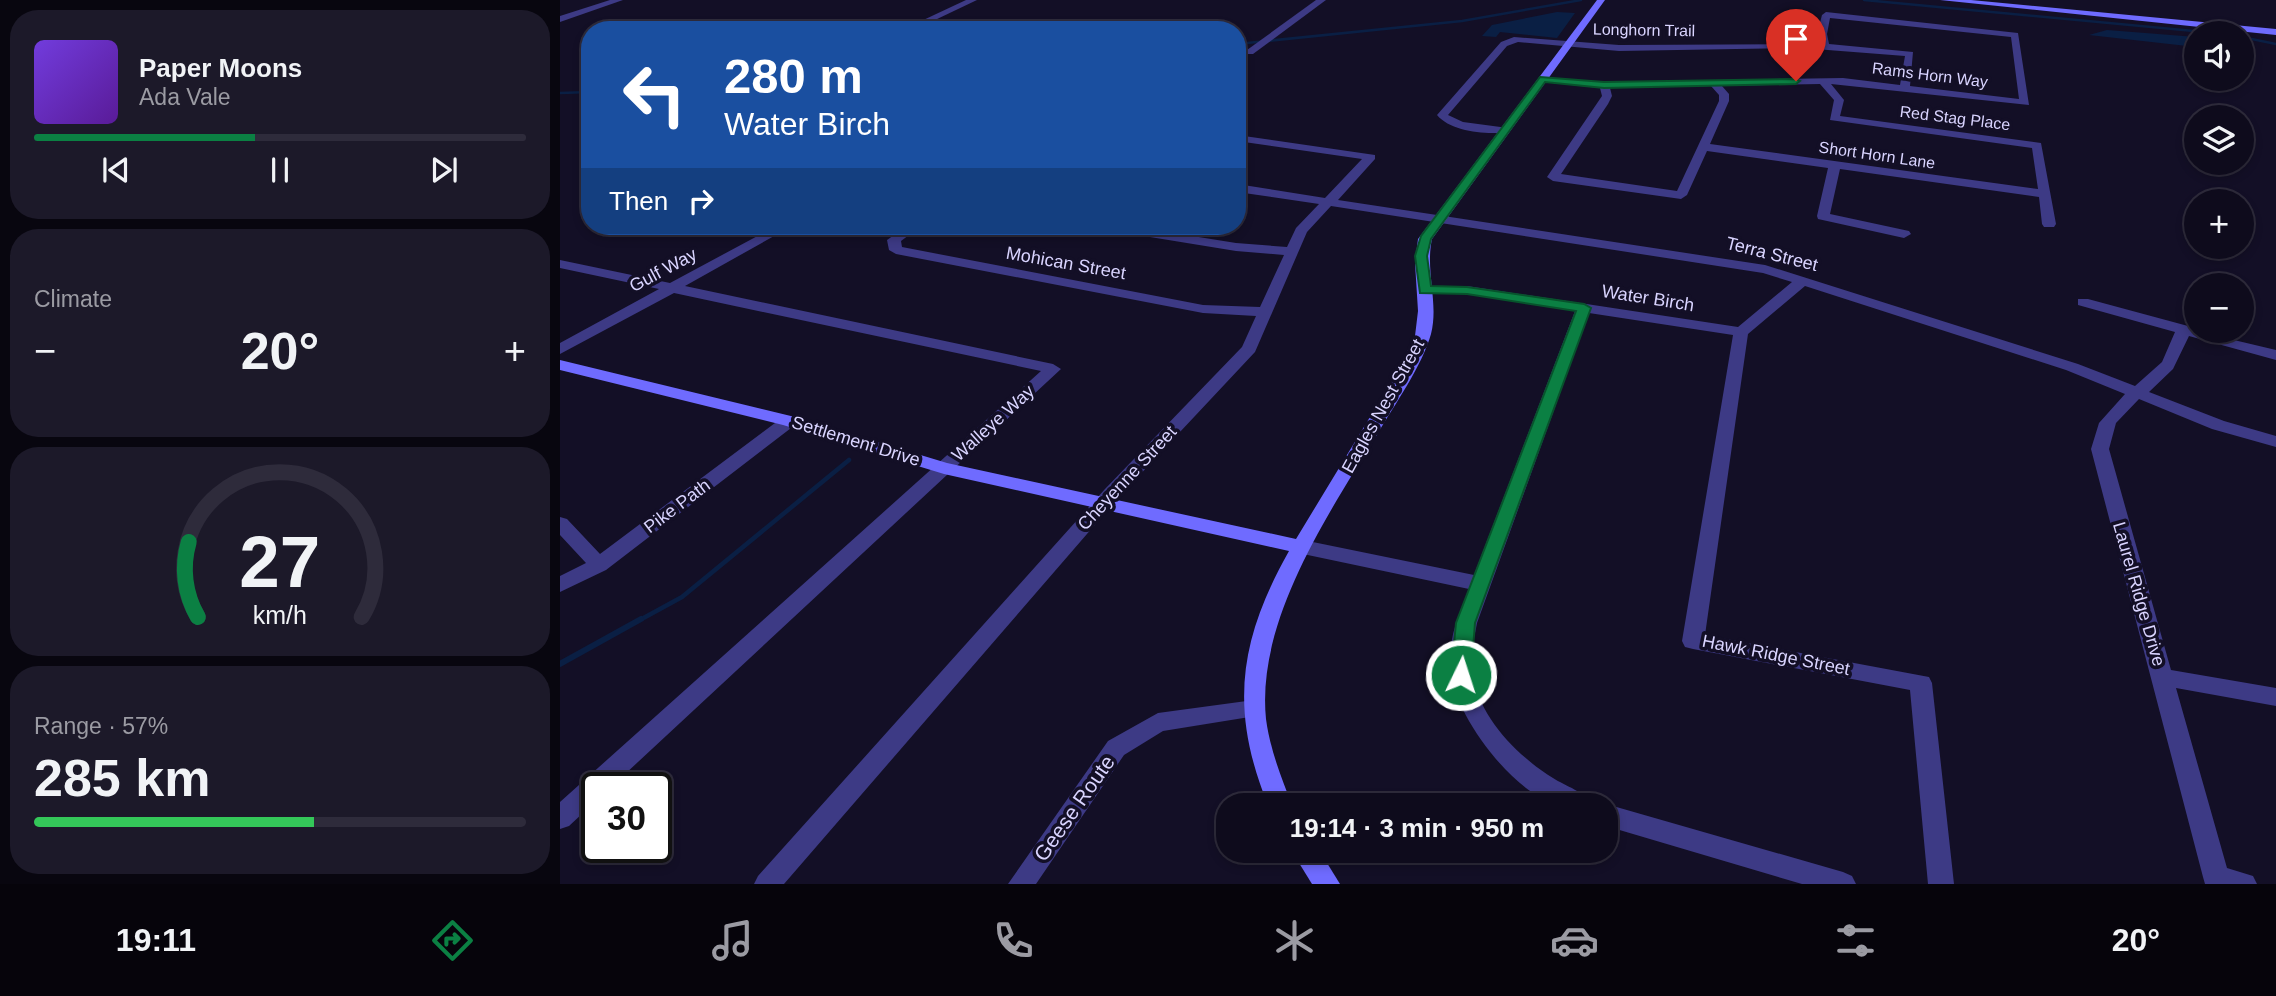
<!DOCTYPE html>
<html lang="en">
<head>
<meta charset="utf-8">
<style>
  body { margin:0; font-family:Arial,sans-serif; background:#1c1929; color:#f1f3f6; height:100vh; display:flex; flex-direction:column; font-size:26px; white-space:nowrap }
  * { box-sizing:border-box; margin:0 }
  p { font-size:23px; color:#9b9ba3 }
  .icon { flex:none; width:38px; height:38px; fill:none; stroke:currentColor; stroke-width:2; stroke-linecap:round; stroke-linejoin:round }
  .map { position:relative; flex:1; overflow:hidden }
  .panel { display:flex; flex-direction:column; gap:10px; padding:10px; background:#08060f; width:560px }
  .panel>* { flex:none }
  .top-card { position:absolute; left:21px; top:21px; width:665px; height:214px; border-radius:28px; box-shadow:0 4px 10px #0003,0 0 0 2px #2e2b3b; background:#1a4fa0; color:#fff; overflow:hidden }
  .fabs { position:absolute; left:1624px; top:21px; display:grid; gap:14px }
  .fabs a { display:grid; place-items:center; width:70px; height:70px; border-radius:50%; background:#0e0b1c; box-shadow:0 4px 10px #0003,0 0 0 2px #2e2b3b; font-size:35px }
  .speed { position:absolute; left:21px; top:772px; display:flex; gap:14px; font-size:35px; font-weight:700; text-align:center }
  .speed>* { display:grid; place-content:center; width:91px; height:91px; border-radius:50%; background:#0e0b1c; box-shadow:0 4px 10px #0003,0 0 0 2px #2e2b3b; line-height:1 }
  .speed .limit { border:4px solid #111; border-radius:10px; background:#fff; color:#111 }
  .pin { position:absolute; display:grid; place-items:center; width:60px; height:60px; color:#fff; margin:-72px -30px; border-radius:50% 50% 50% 0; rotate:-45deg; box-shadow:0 0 7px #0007 }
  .pin .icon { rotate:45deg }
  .me { position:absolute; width:77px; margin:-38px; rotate:4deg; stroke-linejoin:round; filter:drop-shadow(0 0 5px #0008) }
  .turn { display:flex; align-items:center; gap:24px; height:147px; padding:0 28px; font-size:32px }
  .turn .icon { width:91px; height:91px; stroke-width:2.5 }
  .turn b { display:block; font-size:49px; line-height:60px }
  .then { display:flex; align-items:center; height:66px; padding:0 28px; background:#0003; gap:14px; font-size:26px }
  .big { font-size:52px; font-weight:800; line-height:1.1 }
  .panel .card { flex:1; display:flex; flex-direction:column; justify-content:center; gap:10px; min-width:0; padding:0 24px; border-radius:28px; background:#1c1929 }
  .panel .dial { align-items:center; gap:0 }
  .dial svg { height:182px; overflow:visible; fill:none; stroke:#2e2b3b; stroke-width:7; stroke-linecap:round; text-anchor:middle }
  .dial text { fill:#f1f3f6; stroke:none }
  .song { display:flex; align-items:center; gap:21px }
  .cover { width:84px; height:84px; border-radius:10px; background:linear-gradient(135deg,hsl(260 70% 55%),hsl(270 70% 35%)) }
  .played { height:7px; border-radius:4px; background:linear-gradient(90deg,#0b8043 45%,#2e2b3b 45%) }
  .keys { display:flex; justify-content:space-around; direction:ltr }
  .heat { display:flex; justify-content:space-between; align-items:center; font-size:38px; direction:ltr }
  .charge { height:10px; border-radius:5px; background:linear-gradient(90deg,#34c759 57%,#2e2b3b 0) }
  .trip { position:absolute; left:656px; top:793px; width:402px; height:70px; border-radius:28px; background:#0e0b1c; box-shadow:0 4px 10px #0003,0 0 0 2px #2e2b3b; font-weight:800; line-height:70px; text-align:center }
  .dock { display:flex; height:112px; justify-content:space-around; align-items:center; background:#06040b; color:#9b9ba3 }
  .dock .icon { width:49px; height:49px }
  .dock .active { color:#0b8043 }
  .dock b { font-size:32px; color:#f1f3f6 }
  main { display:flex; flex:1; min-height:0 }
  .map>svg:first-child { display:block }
  .water { fill:#0a1f44 }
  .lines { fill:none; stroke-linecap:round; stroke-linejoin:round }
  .stream-far2 { stroke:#0a1f44; stroke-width:2.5 }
  .stream-far1 { stroke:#0a1f44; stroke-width:4.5 }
  .stream { stroke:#0a1f44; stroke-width:6 }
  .street { fill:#3d3a85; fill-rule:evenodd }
  .secondary { fill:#6f6bff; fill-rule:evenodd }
  .route { fill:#0b8043; stroke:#07532c; stroke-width:2 }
  .labels { text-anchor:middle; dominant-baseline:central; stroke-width:7; stroke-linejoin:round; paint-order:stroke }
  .far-street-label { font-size:16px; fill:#d9d4ff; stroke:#130f26 }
  .street-label { font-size:18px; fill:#d9d4ff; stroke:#130f26 }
  .near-street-label { font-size:21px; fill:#d9d4ff; stroke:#130f26 }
</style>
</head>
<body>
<main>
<section class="panel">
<div class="card">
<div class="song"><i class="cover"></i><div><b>Paper Moons</b><p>Ada Vale</p></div></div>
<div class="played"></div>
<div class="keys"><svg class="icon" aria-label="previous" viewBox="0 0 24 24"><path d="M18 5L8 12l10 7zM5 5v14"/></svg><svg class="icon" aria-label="pause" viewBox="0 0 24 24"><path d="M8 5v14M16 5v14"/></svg><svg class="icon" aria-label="next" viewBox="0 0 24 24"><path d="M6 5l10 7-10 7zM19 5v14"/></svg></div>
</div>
<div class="card"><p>Climate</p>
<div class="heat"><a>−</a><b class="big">20°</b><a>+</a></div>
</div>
<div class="card dial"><svg viewBox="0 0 100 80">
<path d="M14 69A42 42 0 1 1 86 69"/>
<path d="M14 69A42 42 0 0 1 10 36" stroke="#0b8043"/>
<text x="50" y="56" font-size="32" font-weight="700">27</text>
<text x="50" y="72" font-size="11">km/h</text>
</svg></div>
<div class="card"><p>Range · 57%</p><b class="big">285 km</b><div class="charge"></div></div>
</section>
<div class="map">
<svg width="1716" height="884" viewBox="0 0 1716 884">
  <rect width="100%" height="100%" fill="#130f26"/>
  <g class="water">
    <path d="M997,12L1015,13L997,38L940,32L936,37L922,36L932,25Z"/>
    <path d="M1547,30L1636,37V47L1529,35Z"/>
  </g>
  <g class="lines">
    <g class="stream-far2">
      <path d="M1304,0L1655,33"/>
      <path d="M1682,37L1716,44"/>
      <path d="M677,44L902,21L1021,0"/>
      <path d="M0,93L30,92"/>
    </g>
    <path class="stream-far1" d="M78,621L122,597L289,460"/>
    <path class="stream" d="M0,664L81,619"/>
    <g class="street">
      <path d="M50,0H63L0,22V16Z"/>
      <path d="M406,0H417L354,30H342Z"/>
      <path d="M756,0H766L693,54H687V50Z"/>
      <path d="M1266,12L1458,33L1469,105L1271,84L1284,100L1280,116L1481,143L1496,224L1494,227H1484L1482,224L1479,197L1280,169L1270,214L1349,231L1351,234L1344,238L1258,219L1257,216L1268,168L1147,151L1127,195L1121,199L993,181L987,177L1042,96L1040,88L983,82L979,81V77L1044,82L1283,78L1340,85L1345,56L1242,48L1059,51L958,42L947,46L888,115L903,122L948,128V132C927,135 891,132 877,115L941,42L954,37L1059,45L1260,44L1257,34L1262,15ZM1270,18L1451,37L1459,99L1350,86L1353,52L1269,44L1267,34ZM1260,84L1274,100L1270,120L1472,148L1478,189L1150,144L1169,101V94L1162,86ZM1151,86L1159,95V101L1117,191L1001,174L1048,104L1052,96L1050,88Z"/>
      <path d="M677,135L815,155V159L778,200L1205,265L1518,364L1575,386L1602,362L1615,332L1518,305V299H1528L1628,326L1636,331L1716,350V360L1629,336L1613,369L1589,392L1664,421L1716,436V447L1652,429L1579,399L1556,423L1549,449L1611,670L1716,688V706L1616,688L1667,868L1693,876L1697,884H1645L1643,877L1531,449L1539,423L1565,394L1506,370L1245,286L1188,334L1145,635L1369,677L1372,683L1394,884H1368L1350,690L1133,649L1125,647L1122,641L1173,335L1029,313L917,623C914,639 910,656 912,672C918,716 957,756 993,778C1005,786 1026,792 1032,805C1021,805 1005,808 995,804C951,791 892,712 890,667C888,639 899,614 909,589L743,554L736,552L733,547L736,542L743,540L914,575L1015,311L907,294H865L858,290L865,286H907L1178,327L1232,282L1203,273L771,206L747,232L695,352L559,497L224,884H194L198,876L545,489L682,347L696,316L643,313L336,254L329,250L327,240L347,226H361L341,241L342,247L643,305L700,307L724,255L676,251L547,230L540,226H570L676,243L727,247L736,228L759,204L677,192V184L765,198L802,159L677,141Z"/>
      <path d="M216,226H232L125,286L493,364L501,369L50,788H37V800L9,826L0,829V802L481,371L114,293L0,354V343L99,289L0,268V260L110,283Z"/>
      <path d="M229,416L235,417L238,421L235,425L46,570L0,592V576L26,563L0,535V517L7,519L40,554L223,417Z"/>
      <path d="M694,700L702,703L705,709L702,715L603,731L564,755L476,884H448L548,741L598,713Z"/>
      <path d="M1046,804L1283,872L1292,876L1296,884H1242L1046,826V805H1044Z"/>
    </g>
    <g class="secondary">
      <path d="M1037,0H1045L872,239C865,271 879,303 871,334C862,366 835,404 818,433C769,513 696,620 706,719C710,749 721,777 732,805H708C669,709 679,640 729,551L384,474L223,425L0,370V360L235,417L387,463L736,539L833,379L855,336L858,311L855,263L858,239Z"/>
      <path d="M1380,0H1411L1716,29V35Z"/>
      <path d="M731,850H759L780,884H752Z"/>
    </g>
  </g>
  <path class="route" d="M980,77L1044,82L1236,79L1240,81L1236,84L1044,88L985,82L871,239L867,256L871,286L907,287L1024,304L1031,308L915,623L911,675L908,680H894L891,675L896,623L1016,311L907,294L860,293L855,256L861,236Z"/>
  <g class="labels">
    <g class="far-street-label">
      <text transform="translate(1084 30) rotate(1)">Longhorn Trail</text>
      <text transform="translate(1370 75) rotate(7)">Rams Horn Way</text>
      <text transform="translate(1395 118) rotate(7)">Red Stag Place</text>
      <text transform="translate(1317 155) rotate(8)">Short Horn Lane</text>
    </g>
    <g class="street-label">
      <text transform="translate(1212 254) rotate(14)">Terra Street</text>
      <text transform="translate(506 263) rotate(10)">Mohican Street</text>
      <text transform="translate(103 270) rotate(-28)">Gulf Way</text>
      <text transform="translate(1088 298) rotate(9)">Water Birch</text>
      <text transform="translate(823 406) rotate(-61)">Eagles Nest Street</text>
      <text transform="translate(433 423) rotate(-42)">Walleye Way</text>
      <text transform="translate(296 441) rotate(17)">Settlement Drive</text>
      <text transform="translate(567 478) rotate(-47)">Cheyenne Street</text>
      <text transform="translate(117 506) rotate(-37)">Pike Path</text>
      <text transform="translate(1579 594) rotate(74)">Laurel Ridge Drive</text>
      <text transform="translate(1216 655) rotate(11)">Hawk Ridge Street</text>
    </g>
    <g class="near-street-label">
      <text transform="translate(514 808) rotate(-55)">Geese Route</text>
    </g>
  </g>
</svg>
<div class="fabs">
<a><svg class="icon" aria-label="sound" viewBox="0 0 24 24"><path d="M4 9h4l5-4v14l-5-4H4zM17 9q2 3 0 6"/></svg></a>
<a><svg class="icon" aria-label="layers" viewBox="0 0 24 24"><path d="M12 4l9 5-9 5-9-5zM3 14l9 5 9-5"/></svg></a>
<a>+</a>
<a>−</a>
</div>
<div class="speed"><div class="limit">30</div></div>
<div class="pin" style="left:1236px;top:81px;background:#d93025"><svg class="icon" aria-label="arrive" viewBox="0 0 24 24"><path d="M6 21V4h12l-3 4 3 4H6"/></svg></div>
<svg class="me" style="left:901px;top:675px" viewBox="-20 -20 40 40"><circle r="17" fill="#0b8043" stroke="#fff" stroke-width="3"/><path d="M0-11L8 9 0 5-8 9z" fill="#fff"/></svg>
<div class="trip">19:14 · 3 min · 950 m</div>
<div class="top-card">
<div class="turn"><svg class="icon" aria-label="left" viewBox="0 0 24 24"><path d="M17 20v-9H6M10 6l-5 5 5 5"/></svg><div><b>280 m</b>Water Birch</div></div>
<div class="then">Then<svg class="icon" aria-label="right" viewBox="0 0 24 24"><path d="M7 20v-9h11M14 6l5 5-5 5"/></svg></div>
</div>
</div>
</main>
<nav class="dock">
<b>19:11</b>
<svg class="icon active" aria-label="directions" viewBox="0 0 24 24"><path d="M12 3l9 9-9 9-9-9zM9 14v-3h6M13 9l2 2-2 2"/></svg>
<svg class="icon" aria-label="music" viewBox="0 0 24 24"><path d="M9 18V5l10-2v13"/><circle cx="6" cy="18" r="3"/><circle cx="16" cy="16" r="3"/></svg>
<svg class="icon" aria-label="phone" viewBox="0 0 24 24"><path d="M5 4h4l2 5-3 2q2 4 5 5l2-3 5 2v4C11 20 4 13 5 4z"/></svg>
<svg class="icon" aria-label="climate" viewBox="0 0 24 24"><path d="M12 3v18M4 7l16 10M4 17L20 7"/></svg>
<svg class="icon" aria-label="car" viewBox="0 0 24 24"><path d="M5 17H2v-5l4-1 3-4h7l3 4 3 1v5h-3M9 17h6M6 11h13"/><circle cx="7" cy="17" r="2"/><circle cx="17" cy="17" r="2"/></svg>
<svg class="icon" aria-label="filters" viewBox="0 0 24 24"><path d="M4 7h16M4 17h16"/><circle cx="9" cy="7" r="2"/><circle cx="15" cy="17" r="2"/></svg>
<b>20°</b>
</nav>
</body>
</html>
